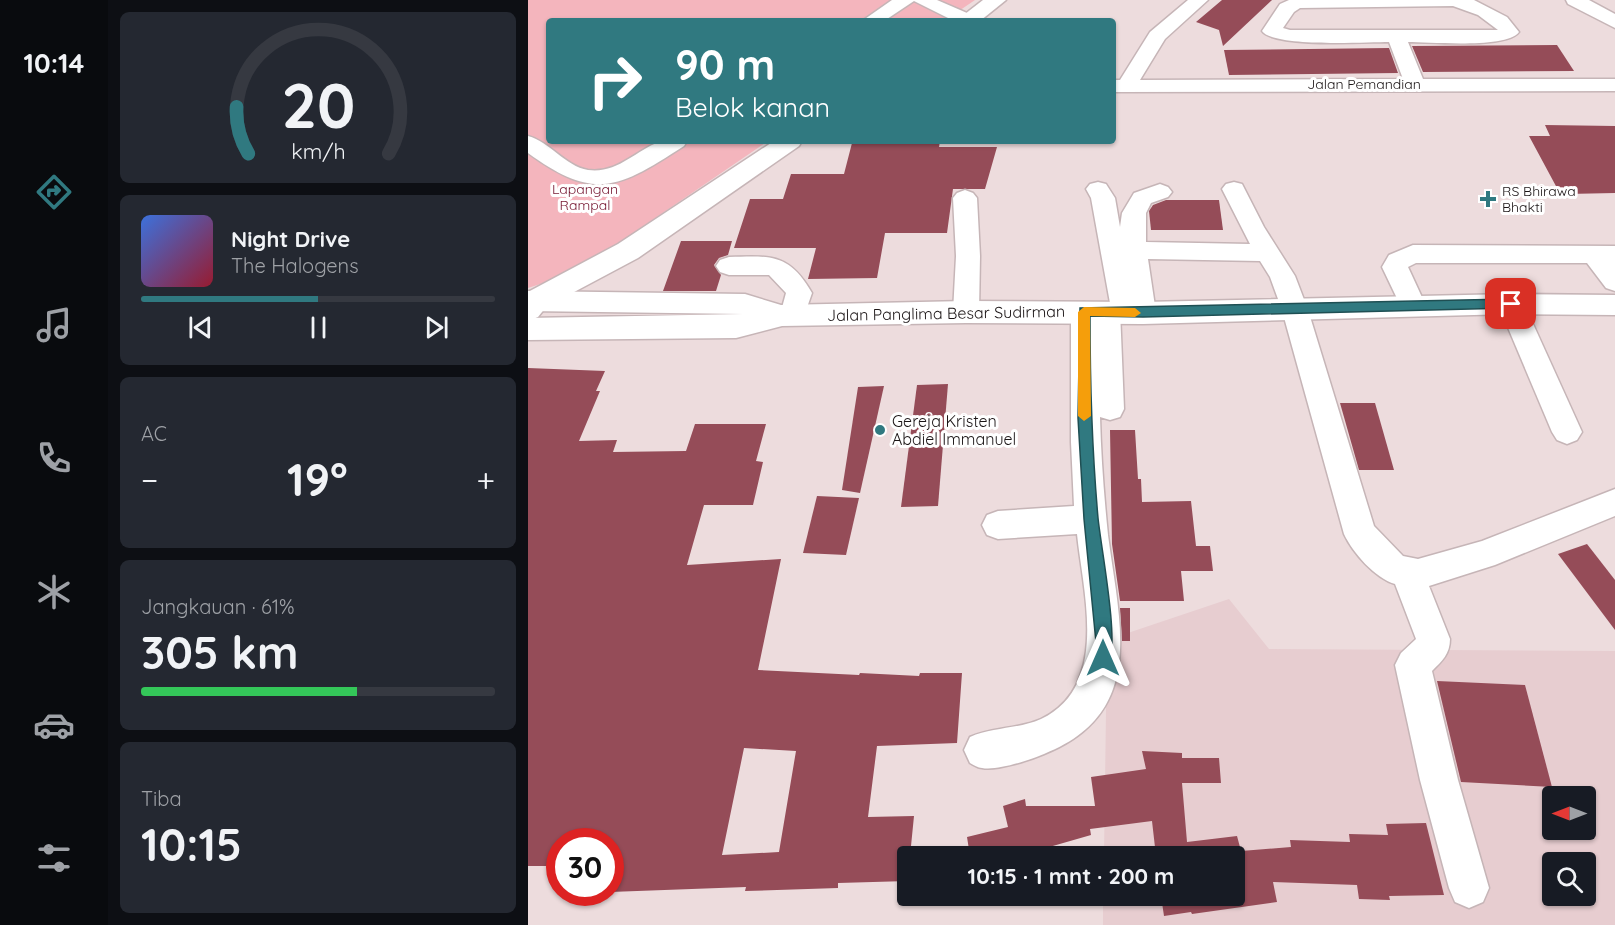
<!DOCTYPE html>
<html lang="id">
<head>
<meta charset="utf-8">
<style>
  body { margin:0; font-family:Quicksand,sans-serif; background:#242831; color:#f1f3f6; height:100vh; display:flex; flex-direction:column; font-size:22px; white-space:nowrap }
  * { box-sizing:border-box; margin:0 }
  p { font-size:20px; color:#9ea1a6 }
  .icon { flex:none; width:33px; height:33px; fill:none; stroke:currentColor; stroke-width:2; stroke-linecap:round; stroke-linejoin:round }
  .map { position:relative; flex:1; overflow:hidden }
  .drawer { display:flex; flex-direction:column; gap:12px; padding:12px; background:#0d0f14; width:420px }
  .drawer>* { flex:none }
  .top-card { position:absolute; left:18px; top:18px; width:570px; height:126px; border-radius:6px; box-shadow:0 2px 4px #0004; background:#307980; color:#fff; overflow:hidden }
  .needle { width:39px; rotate:270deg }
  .controls { position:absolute; left:1014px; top:786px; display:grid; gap:12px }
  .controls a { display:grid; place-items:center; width:54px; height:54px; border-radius:6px; background:#171b24; box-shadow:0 2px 4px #0004; font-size:30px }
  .speed { position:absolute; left:18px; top:828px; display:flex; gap:12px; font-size:30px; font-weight:700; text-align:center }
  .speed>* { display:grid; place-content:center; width:78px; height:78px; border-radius:50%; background:#171b24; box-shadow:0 2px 4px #0004; line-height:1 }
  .speed .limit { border:9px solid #d22; background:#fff; color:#111 }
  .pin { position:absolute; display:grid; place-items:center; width:51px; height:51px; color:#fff; margin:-26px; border-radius:12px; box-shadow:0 3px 9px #0006 }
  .me { position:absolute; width:66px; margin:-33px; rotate:0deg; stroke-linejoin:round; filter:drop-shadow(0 0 4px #0008) }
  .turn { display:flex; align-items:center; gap:21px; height:126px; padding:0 30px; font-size:27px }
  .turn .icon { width:78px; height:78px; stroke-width:2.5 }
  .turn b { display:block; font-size:42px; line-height:51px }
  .big { font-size:45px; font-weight:700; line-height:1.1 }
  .drawer .card { flex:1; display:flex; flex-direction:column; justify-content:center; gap:9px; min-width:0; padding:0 21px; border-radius:9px; background:#242831 }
  .drawer .dial { align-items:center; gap:0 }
  .dial svg { height:156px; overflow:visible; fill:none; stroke:#363941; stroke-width:7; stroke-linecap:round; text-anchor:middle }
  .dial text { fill:#f1f3f6; stroke:none }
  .song { display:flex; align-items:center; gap:18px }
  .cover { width:72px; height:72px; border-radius:9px; background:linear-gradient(135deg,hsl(220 70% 55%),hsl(350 70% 35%)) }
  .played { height:6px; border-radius:3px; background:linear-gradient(90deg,#307980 50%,#363941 50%) }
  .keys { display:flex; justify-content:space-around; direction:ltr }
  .heat { display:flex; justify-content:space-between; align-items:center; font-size:33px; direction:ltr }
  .charge { height:9px; border-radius:4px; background:linear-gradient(90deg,#34c759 61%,#363941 0) }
  .trip { position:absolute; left:369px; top:846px; width:348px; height:60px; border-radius:6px; background:#171b24; box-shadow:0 2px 4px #0004; font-weight:700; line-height:60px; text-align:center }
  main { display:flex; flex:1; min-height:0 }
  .tabs { display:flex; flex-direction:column; width:108px; justify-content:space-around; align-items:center; background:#090b0e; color:#9ea1a6 }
  .tabs .icon { width:42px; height:42px }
  .tabs .on { color:#307980 }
  .tabs b { font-size:27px; color:#f1f3f6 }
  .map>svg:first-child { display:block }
  .built { fill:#e7cdd0; fill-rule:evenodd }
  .green { fill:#f4b5bd }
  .building { fill:#954c58; fill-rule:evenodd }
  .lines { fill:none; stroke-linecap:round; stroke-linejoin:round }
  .minor-casing { stroke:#c6b5b7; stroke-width:3 }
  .major-casing { stroke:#c6b5b7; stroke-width:3 }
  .highway-casing { stroke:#c6b5b7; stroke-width:3 }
  .minor { fill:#fff; fill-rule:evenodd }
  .major { fill:#fff; fill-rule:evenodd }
  .highway { fill:#fff; fill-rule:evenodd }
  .route { fill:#307980; stroke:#1f4f53; stroke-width:1.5 }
  .slow { fill:#f59e0b }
  .poi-dot { fill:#307980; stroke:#fff; stroke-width:2 }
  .labels { text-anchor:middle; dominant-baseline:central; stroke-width:6; stroke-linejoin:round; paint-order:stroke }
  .far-street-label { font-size:14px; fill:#1b1516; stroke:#fff }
  .far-park-label { font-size:14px; fill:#751630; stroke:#fff }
  .far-poi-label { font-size:14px; fill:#1b1516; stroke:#fff; text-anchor:start }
  .street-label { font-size:16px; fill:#1b1516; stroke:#fff }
  .poi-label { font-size:16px; fill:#1b1516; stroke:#fff; text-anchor:start }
</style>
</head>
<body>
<main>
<nav class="tabs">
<b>10:14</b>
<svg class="icon on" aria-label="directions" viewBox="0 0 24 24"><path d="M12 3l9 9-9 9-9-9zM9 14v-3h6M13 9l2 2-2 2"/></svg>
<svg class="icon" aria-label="music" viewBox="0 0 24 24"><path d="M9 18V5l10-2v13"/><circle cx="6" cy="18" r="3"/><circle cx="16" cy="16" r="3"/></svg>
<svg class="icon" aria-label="phone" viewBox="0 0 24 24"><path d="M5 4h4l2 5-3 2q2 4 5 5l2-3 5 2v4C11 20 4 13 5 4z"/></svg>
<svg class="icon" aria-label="climate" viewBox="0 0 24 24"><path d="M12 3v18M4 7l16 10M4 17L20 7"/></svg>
<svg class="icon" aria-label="car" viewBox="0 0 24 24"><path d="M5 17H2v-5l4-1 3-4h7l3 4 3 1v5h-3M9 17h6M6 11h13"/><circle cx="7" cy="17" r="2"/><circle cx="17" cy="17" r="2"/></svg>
<svg class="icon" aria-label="filters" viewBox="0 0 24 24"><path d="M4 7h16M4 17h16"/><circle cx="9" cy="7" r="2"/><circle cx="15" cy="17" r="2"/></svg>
</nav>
<section class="drawer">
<div class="card dial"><svg viewBox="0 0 100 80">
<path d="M14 69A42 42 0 1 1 86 69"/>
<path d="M14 69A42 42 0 0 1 8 45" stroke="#307980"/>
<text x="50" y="56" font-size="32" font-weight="700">20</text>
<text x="50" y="72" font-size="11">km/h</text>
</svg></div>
<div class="card">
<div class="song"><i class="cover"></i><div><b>Night Drive</b><p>The Halogens</p></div></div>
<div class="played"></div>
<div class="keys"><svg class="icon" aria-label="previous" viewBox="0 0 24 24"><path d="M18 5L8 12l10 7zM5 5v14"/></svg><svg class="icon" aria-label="pause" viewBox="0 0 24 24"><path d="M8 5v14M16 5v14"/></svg><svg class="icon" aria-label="next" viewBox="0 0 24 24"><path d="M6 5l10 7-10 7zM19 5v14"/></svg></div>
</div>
<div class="card"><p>AC</p>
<div class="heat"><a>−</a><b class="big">19°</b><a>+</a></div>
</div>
<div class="card"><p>Jangkauan · 61%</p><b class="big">305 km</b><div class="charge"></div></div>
<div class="card"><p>Tiba</p><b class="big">10:15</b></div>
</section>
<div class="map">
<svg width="1087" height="925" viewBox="0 0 1087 925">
  <rect width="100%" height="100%" fill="#eddcdd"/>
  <path class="built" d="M701,599L741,649L1087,651V925H575V896H706V856H576L579,640ZM1024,796H1058V830H1024ZM1024,862H1058V896H1024Z"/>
  <path class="green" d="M0,0H447L416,21H21V141H240L63,262L31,278L0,288Z"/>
  <g class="building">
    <path d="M694,0H744L695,46L691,30L668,22Z"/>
    <path d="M1029,45L1046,71L895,72L884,46Z"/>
    <path d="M861,48L870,73L701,75L696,50Z"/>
    <path d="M1017,125L1087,126V193L1039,194L1036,188H1029L1001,136H1022Z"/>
    <path d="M412,141L411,147H469L457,189H425L419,233H357L349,278L280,279L288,248H206L222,199H255L263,174H316L324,143Z"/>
    <path d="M638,200H691L695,230H623L621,211L625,205Z"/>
    <path d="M153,241H204L200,255L191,258L186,265L193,275L188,291H135Z"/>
    <path d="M0,368L77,371L68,391H72L51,441L89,440L85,452L158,451L167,424H238L228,461L235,462L225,505H176L159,565L253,559L230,670L331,675L332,673L391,676L392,673H434L429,743L349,746L340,817L386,816L382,856H380V881L310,883V888L217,891L218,887L82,892V842H32V866H0ZM216,748L268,751L251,852L194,855Z"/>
    <path d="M420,384L410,506L373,507L389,385Z"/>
    <path d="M356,386L332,493L314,490L330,387Z"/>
    <path d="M812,403H847L866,470H831Z"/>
    <path d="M582,430H607L610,479H613L614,502L663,501L668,546H682L685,571H653L656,601H592L584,544Z"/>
    <path d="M289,496L331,498L318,555L275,553Z"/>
    <path d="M1059,544L1087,580V630L1030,554Z"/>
    <path d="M592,608H602V641H594Z"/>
    <path d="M909,681L997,685L1024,787L933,782Z"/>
    <path d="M614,751L654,753V758H691L693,783H654L659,842L709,836L713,851L763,847L762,840L822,842L821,834L860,835L858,824L898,823L916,895L861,896L862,900L831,899L829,885L745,882L749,902L664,914L663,912L636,916L633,896H706V856H628L624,821L562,829L563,835L490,856H442L439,837L480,827L475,806L497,799L498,806H567L563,777L618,769Z"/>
  </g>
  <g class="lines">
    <g class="minor-casing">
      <g id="minor">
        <path d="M364,0H409L446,16L448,20L426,21L386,1L356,21H334Z"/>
        <path d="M660,0H680L637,39L612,80L875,79L861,42C838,42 746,48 734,31L752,4L761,0H946L979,17L991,32C979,49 902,42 880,42L895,79H1087V91L585,92V80H592L622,32ZM925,6L950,15L970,30H762L755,28L766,12L772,8Z"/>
        <path d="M1038,0H1061L1087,14V28L1040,4Z"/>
        <path d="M0,136C22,142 37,166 60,170C89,174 107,151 131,142C139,139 151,141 159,141L156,146C91,188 67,202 0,153Z"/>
        <path d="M570,182L578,184L587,198L592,227L594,213L606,193L632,184L640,187L644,192L640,197L623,203L618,213V242L722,244L694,189L698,184L706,182L714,184L736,227L767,276L780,310L846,526L875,556L890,559L954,541L1087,489V516L967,565L901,586L922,639C922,654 914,661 904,671L930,780L961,888L955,902L941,908L927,902L921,888L892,780L867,665L873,653L888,639L867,584C847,578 825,553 816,534L754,310L742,277L732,261L620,259L628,313L624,320L615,323L606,320L601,308L592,310L596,409L592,417L582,420L572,417C573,456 576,496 580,535C591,622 620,713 516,754C502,760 469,771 454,768C450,768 446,765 442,763L436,750L442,737C465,727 491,729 513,719C582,686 555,593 549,534L470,539L459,535L454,525L459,515L470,511L546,506L543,442V312L547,305L556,302L565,305L568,310L571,305L582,303L563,198L558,189L562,184Z"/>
        <path d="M437,190L445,193L449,198L452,256L451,312L447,319L438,322L429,319L425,312L428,256L425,198L429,193Z"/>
        <path d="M885,245L1087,246V291L1078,288L1059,263H888L880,267L898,306L894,313L885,316L876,313L854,267L861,255Z"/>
        <path d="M201,257C243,256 261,253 284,293L274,322L265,325L256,322L252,315L258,293L241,275H201L192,272L188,266L192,260Z"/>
        <path d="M983,295L992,297L996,304L1054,432L1049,440L1039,444L1029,440L1024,432L970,304L974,297Z"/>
      </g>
    </g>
    <g class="major-casing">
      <g id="major">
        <path d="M455,0H478L452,21H428Z"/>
        <path d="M246,141H274L271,146L110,258L18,307L10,317L0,321V292L90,244Z"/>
      </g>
    </g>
    <g class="highway-casing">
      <path id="highway" d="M0,291L217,294L253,305L438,301L615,302L983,294L1087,295V315L983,314L615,324L438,323L254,326L208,338L0,340V318L215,314L0,311Z"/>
    </g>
    <use href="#minor" class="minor"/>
    <use href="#major" class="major"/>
    <use href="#highway" class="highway"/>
  </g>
  <path class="route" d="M983,299L989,304L983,308L615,317L562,316C562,384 564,450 570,518C573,548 591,640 581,663L575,665L570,663L556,519L550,418L552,308Z"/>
  <path class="slow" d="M556,307L607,308L613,313L607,317L562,316L563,416L556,421L550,416V312Z"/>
  <g class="poi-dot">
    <path d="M957 190h6v6h6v6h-6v6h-6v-6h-6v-6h6z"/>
    <circle cx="352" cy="430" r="6"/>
  </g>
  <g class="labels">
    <g class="far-street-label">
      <text x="836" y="84">Jalan Pemandian</text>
    </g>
    <g class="far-park-label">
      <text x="57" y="189">Lapangan<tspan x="57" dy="16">Rampal</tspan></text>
    </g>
    <g class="far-poi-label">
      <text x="974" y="191">RS Bhirawa<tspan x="974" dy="16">Bhakti</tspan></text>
    </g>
    <g class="street-label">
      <text transform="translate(418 313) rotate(-1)">Jalan Panglima Besar Sudirman</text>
    </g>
    <g class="poi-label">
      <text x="364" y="421">Gereja Kristen<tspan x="364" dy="18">Abdiel Immanuel</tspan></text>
    </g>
  </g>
</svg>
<div class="controls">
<a><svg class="needle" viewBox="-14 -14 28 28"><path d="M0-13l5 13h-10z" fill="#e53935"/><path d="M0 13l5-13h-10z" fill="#9ea1a6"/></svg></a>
<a><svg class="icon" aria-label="search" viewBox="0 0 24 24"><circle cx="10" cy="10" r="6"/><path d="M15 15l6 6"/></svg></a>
</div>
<div class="speed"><div class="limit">30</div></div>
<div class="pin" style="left:983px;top:304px;background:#d93025"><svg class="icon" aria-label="arrive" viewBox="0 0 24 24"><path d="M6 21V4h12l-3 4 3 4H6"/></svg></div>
<svg class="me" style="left:575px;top:658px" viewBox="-20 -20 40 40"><path d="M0-17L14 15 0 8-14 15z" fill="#307980" stroke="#fff" stroke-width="4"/></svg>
<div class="trip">10:15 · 1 mnt · 200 m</div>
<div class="top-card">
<div class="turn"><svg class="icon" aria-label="right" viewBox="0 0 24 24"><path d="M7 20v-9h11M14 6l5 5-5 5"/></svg><div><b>90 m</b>Belok kanan</div></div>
</div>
</div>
</main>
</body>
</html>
